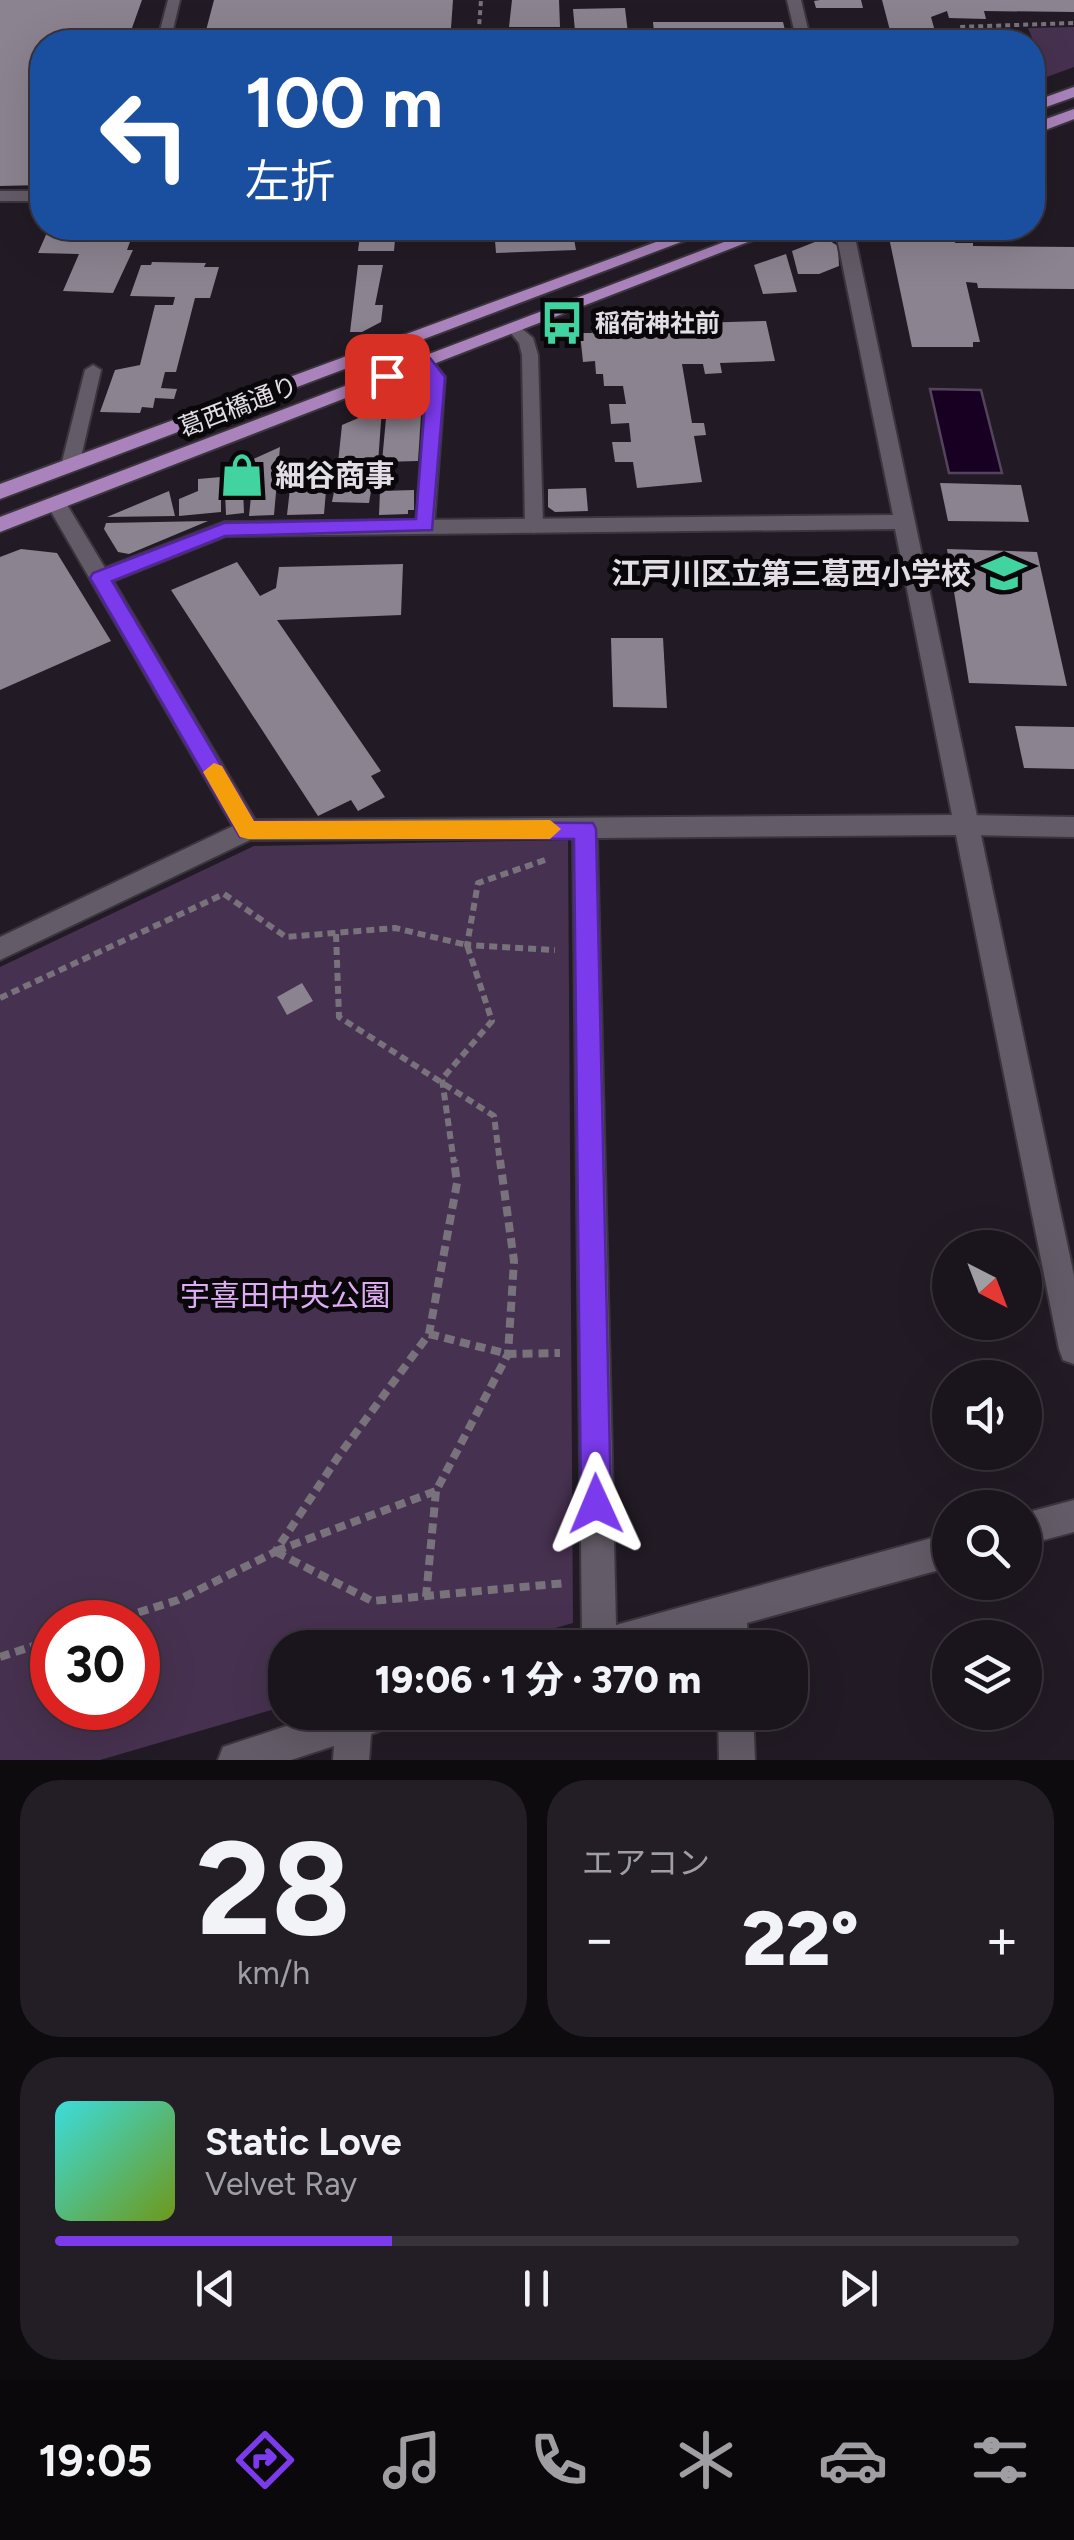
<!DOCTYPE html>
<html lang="ja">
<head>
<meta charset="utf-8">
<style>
  body { margin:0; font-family:Figtree,"Noto Sans JP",sans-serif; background:#231d25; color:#f1f3f6; height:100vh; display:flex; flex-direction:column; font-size:38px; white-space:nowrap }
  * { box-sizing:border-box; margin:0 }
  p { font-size:32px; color:#9f9ea3 }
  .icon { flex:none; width:55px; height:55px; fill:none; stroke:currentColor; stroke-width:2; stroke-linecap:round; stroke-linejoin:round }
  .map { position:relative; height:1760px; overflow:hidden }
  .side { display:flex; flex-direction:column; gap:20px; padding:20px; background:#0e0b0f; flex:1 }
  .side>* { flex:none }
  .guide { position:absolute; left:30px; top:30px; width:1015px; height:210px; border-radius:40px; box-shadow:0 10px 40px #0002,0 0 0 2px #38333b; background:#1a4fa0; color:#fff; overflow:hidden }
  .needle { width:65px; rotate:138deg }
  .controls { position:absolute; left:932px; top:1230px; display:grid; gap:20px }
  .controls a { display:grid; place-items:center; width:110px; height:110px; border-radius:50%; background:#1a141c; box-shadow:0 10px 40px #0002,0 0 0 2px #38333b; font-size:50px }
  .speed { position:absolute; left:30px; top:1600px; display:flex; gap:20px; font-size:50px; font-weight:700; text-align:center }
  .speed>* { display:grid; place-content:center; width:130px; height:130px; border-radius:50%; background:#1a141c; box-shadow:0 10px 40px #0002,0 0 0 2px #38333b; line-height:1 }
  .speed .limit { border:15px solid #d22; background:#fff; color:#111 }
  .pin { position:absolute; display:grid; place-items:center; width:85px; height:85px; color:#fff; margin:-42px; border-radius:20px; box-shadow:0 5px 15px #0006 }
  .me { position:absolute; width:110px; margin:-55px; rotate:359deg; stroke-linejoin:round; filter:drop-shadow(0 0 8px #0008) }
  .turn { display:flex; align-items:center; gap:35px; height:210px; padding:0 50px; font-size:45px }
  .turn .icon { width:130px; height:130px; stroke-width:2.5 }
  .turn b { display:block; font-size:70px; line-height:85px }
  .big { font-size:75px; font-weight:800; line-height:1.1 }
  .side .widget { flex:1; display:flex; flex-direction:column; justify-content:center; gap:15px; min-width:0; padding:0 35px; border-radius:40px; background:#231d25 }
  .side .dial { align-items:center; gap:0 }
  .dial b { font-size:130px; line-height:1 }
  .song { display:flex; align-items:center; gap:30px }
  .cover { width:120px; height:120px; border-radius:15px; background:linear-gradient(135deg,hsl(180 70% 55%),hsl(80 70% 35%)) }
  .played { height:10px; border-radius:5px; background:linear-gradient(90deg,#7c3aed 35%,#38333b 35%) }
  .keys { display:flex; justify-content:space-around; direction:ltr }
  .heat { display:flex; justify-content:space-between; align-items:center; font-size:55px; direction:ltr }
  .side .tiles { flex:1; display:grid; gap:20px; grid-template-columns:1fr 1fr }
  .widget:last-child { grid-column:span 2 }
  .trip { position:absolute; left:268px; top:1630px; width:540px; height:100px; border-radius:40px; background:#1a141c; box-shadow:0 10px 40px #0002,0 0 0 2px #38333b; font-weight:800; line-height:100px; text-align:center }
  .tabs { display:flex; height:160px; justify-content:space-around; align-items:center; background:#0a080b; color:#9f9ea3 }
  .tabs .icon { width:70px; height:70px }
  .tabs .on { color:#7c3aed }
  .tabs b { font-size:45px; color:#f1f3f6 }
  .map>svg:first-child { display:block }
  .green { fill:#473150; fill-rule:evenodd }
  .water { fill:#180022; stroke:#55435c; stroke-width:2.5 }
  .building { fill:#8b838f }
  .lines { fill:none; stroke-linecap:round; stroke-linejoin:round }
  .service-casing { stroke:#3b363d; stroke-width:4 }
  .minor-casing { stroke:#3b363d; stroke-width:4 }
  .tertiary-casing { stroke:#3b363d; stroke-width:4 }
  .primary-casing { stroke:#3b363d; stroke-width:4 }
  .path-far2 { stroke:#78727b; stroke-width:4; stroke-dasharray:5 4; stroke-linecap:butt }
  .path-far1 { stroke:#78727b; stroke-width:6; stroke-dasharray:8 5; stroke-linecap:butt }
  .path { stroke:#78727b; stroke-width:8; stroke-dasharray:10 6; stroke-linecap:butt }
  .service { fill:#635b67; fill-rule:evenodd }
  .minor { fill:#635b67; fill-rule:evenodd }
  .tertiary { fill:#635b67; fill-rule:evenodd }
  .primary { fill:#aa83bc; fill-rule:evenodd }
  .route { fill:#7c3aed; stroke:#51269a; stroke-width:2.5 }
  .slow { fill:#f59e0b }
  .labels { text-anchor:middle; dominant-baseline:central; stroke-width:10; stroke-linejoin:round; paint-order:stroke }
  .far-poi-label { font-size:25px; font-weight:bold; fill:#e3dee5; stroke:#0a070b; text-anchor:start }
  .far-street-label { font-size:25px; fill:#e3dee5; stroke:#0a070b }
  .poi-label { font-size:30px; font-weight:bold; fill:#e3dee5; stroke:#0a070b; text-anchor:start }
  .park-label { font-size:30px; fill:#deacf3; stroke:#0a070b }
</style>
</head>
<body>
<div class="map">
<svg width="1074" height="1760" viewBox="0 0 1074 1760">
  <rect width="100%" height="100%" fill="#221b25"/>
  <g class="green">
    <path d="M1074,27V67L1033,82V53L1038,52L1028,28Z"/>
    <path d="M568,840L573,1623L488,1647L285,1648V1706L100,1760H0V967L254,846ZM52,1622H138V1708H52Z"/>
  </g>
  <path class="water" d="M930,389L981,390L1002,473H949Z"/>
  <g class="building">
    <path d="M0,0H142L127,42H42V185L0,186Z"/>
    <path d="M214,0H453L450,42H203Z"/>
    <path d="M512,0H559L560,27H509Z"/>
    <path d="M820,0H861L863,8H816L814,1Z"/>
    <path d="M882,0H1074V12L984,11L986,19L949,18L947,11L931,17L938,42H893Z"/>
    <path d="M625,8L629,42H576L573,9Z"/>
    <path d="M653,22H783L788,42H655Z"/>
    <path d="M49,228H135L127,250H133L113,293L63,291L79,254L38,253Z"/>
    <path d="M361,228H396L394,251H358Z"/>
    <path d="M494,228H572L576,250L496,253Z"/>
    <path d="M887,228H952L955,243H973V246L1074,247V289L978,288L977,283L966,282L980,342H973V347H912Z"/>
    <path d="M825,238L838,246L839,266L819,274H798L792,251Z"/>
    <path d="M786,254L797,292L763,294L754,265Z"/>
    <path d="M152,262L206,263L204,267H219L210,298H195L176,372H165L161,388L177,389L174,399L155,398L153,408L142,407L140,413L100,412L115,370L140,365L155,305H173L175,297L130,296L141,265H151Z"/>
    <path d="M358,265H383L375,305H383L381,322L362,332H350Z"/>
    <path d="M766,321L775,361L720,363L722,373L705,374L703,364H682L692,423H704L706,435L694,436L702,482L637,488L633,462H615L612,442H631L629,423L611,424L609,404H626L623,386H604L603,374H596L595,361L583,362L580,333H592L591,326Z"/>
    <path d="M422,400L418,461L382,462L387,407Z"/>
    <path d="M382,408L378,463H338L342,425Z"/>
    <path d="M280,447L274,515L249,516L252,487L226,488L227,471Z"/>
    <path d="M339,466L375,467L369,503L332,502Z"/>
    <path d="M221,477V512L179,516V499L198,491V479Z"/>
    <path d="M327,479L324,514L287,515L291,480Z"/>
    <path d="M940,483L1021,485L1029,522L948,521Z"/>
    <path d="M586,488L588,511L555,512L548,507V489Z"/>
    <path d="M243,489L244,513L226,515L225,491Z"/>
    <path d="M414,490V510H408V514L379,515L380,491Z"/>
    <path d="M169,491L175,516L107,517Z"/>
    <path d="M208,521L129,554L118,552L104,529L106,523Z"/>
    <path d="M21,549L57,553L111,641L0,690V557Z"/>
    <path d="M947,549L1037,552L1067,686L969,683Z"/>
    <path d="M237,562L260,596L276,588L279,567L403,564L401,615L277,620L381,771L371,776L385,797L358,811L351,800L318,816L171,590Z"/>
    <path d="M611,638H663L667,708L613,707Z"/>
    <path d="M1015,726L1074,727V769L1024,768Z"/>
    <path d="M302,983L313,1001L287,1015L277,997Z"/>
  </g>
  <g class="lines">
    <g class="service-casing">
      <g id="service">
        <path d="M168,0H180L170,42H157Z"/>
        <path d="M514,322L533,338L538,355L543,526L534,533L525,526L522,355L519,343L506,327Z"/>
        <path d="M424,357L430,358L445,377L434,525L425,532L416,525L427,378L416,362Z"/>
        <path d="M93,365L101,370L79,466L70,472L61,466L85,370Z"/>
      </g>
    </g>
    <g class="minor-casing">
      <g id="minor">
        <path d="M787,0H801L811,42H797Z"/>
        <rect x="0" y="191" width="42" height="10"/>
        <path d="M835,228H853L1074,1276V1364L1063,1360L1059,1349L956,835L597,838L616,1625L950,1533V1567L747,1623L748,1648H714V1632L657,1648H576L582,1636L573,838L250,840L0,960V937L233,826L46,503L56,496L63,498L105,568L224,522L893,515ZM895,529L952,815L255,820L113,581L226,536Z"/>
        <path d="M1074,1500V1532L1025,1545V1513Z"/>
        <path d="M329,1712H403L398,1724L371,1734L369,1760H333L334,1746L291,1760H218L223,1747Z"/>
        <path d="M718,1712H753L755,1760H719Z"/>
      </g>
    </g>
    <g class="tertiary-casing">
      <path id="tertiary" d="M969,815L1074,817V837L969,835L960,832L957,825L960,818Z"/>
    </g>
    <g class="primary-casing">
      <g id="primary">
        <path d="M1074,87V97L1032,112V102Z"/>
        <path d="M1074,109V119L1032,135V124Z"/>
        <path d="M694,228H718L0,499V484Z"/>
        <path d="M761,228H784L0,532V517Z"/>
      </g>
    </g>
    <g class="path-far2">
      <path d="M478,42L481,0"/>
      <path d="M963,42L958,27L1074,23"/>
    </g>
    <g class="path-far1">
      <path d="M545,860L478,883L467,945L555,950"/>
      <path d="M336,934L339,1017L494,1116L500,1163"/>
      <path d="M0,998L224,894L286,937L395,928L467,945L492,1021L442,1079L454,1163"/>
    </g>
    <g class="path">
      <path d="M429,1334L508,1354L560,1353"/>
      <path d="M276,1551L436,1491L508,1354L514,1261L500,1160"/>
      <path d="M276,1552L372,1601L566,1583"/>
      <path d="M426,1597L436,1491"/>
      <path d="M108,1622L178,1600L275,1552L338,1457L429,1334L457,1183L454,1160"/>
      <path d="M0,1657L52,1640"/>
    </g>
    <use href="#service" class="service"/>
    <use href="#minor" class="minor"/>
    <use href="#tertiary" class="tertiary"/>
    <use href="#primary" class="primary"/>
  </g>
  <path class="route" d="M424,356L430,358L445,377L432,530L225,536L112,581L254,821L593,823L596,829L611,1504L607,1514L596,1519L586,1514L581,1504L574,839L240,837L90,578L93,573L224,523L416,519L427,377L421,369L387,381L379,376Z"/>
  <path class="slow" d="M214,763L222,766L254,821L550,820L561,829L550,839H248L240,837L203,772Z"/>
  <defs>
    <g id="bus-bare" transform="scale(3.45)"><path d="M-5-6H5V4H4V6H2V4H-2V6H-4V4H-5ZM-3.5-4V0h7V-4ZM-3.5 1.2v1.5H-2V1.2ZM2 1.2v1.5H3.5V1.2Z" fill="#41d4a1" stroke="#0a070b" stroke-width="2.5" paint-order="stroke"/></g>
    <g id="shop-bare" transform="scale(3.45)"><path d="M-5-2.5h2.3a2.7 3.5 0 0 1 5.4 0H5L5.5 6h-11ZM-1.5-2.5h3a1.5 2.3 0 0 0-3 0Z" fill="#41d4a1" stroke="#0a070b" stroke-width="2.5" paint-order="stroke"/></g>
    <g id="school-bare" transform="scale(3.45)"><path d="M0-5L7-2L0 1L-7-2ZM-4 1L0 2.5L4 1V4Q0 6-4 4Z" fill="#41d4a1" stroke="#0a070b" stroke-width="2.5" paint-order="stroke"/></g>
  </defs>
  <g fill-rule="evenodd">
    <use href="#bus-bare" x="562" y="323"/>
    <use href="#shop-bare" x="242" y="475"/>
    <use href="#school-bare" x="1004" y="573"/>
  </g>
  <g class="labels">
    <g class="far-poi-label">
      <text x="595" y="323">稲荷神社前</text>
    </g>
    <g class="far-street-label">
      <text transform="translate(238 406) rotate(-21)">葛西橋通り</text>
    </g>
    <g class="poi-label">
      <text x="275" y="475">細谷商事</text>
      <text x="971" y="573" text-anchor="end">江戸川区立第三葛西小学校</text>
    </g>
    <g class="park-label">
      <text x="285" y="1295">宇喜田中央公園</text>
    </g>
  </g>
</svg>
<div class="controls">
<a><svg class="needle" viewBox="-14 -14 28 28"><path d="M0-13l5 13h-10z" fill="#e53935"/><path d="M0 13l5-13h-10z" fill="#9f9ea3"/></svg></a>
<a><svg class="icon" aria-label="sound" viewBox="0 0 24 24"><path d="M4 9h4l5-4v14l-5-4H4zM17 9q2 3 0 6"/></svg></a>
<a><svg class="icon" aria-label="search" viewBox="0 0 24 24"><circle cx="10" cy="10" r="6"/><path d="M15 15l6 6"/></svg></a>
<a><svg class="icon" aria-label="layers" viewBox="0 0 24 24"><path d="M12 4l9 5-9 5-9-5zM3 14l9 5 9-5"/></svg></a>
</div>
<div class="speed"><div class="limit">30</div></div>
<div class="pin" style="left:387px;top:376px;background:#d93025"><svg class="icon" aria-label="arrive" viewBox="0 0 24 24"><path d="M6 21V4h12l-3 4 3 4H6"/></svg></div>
<svg class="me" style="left:596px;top:1504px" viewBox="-20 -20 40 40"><path d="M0-17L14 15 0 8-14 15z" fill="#7c3aed" stroke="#fff" stroke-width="4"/></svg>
<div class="trip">19:06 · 1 分 · 370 m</div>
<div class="guide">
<div class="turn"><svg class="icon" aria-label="left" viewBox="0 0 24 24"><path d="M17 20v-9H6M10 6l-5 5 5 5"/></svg><div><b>100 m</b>左折</div></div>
</div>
</div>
<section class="side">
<div class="tiles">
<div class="widget dial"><b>28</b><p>km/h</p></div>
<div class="widget"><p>エアコン</p>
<div class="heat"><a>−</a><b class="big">22°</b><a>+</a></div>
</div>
<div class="widget">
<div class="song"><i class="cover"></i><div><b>Static Love</b><p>Velvet Ray</p></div></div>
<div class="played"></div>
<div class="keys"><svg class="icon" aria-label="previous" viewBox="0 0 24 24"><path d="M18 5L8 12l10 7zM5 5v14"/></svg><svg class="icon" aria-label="pause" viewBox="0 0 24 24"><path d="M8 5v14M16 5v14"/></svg><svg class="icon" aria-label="next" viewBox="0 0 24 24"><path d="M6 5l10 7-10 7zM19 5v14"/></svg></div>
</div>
</div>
</section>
<nav class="tabs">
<b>19:05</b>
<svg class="icon on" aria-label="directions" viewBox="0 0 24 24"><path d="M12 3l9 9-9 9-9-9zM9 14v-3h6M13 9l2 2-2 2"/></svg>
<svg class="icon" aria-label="music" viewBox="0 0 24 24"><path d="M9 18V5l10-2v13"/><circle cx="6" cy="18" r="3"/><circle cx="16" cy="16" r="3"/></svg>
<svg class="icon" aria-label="phone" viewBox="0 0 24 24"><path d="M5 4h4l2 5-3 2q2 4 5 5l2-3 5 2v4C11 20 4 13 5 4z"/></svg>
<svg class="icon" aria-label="climate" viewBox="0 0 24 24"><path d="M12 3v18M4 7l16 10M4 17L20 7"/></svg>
<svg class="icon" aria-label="car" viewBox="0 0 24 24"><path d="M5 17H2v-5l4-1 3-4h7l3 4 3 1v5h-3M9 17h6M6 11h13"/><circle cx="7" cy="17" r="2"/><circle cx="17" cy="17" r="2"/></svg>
<svg class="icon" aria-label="filters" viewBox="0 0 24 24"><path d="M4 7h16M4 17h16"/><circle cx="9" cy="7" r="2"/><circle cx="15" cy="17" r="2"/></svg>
</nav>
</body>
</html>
